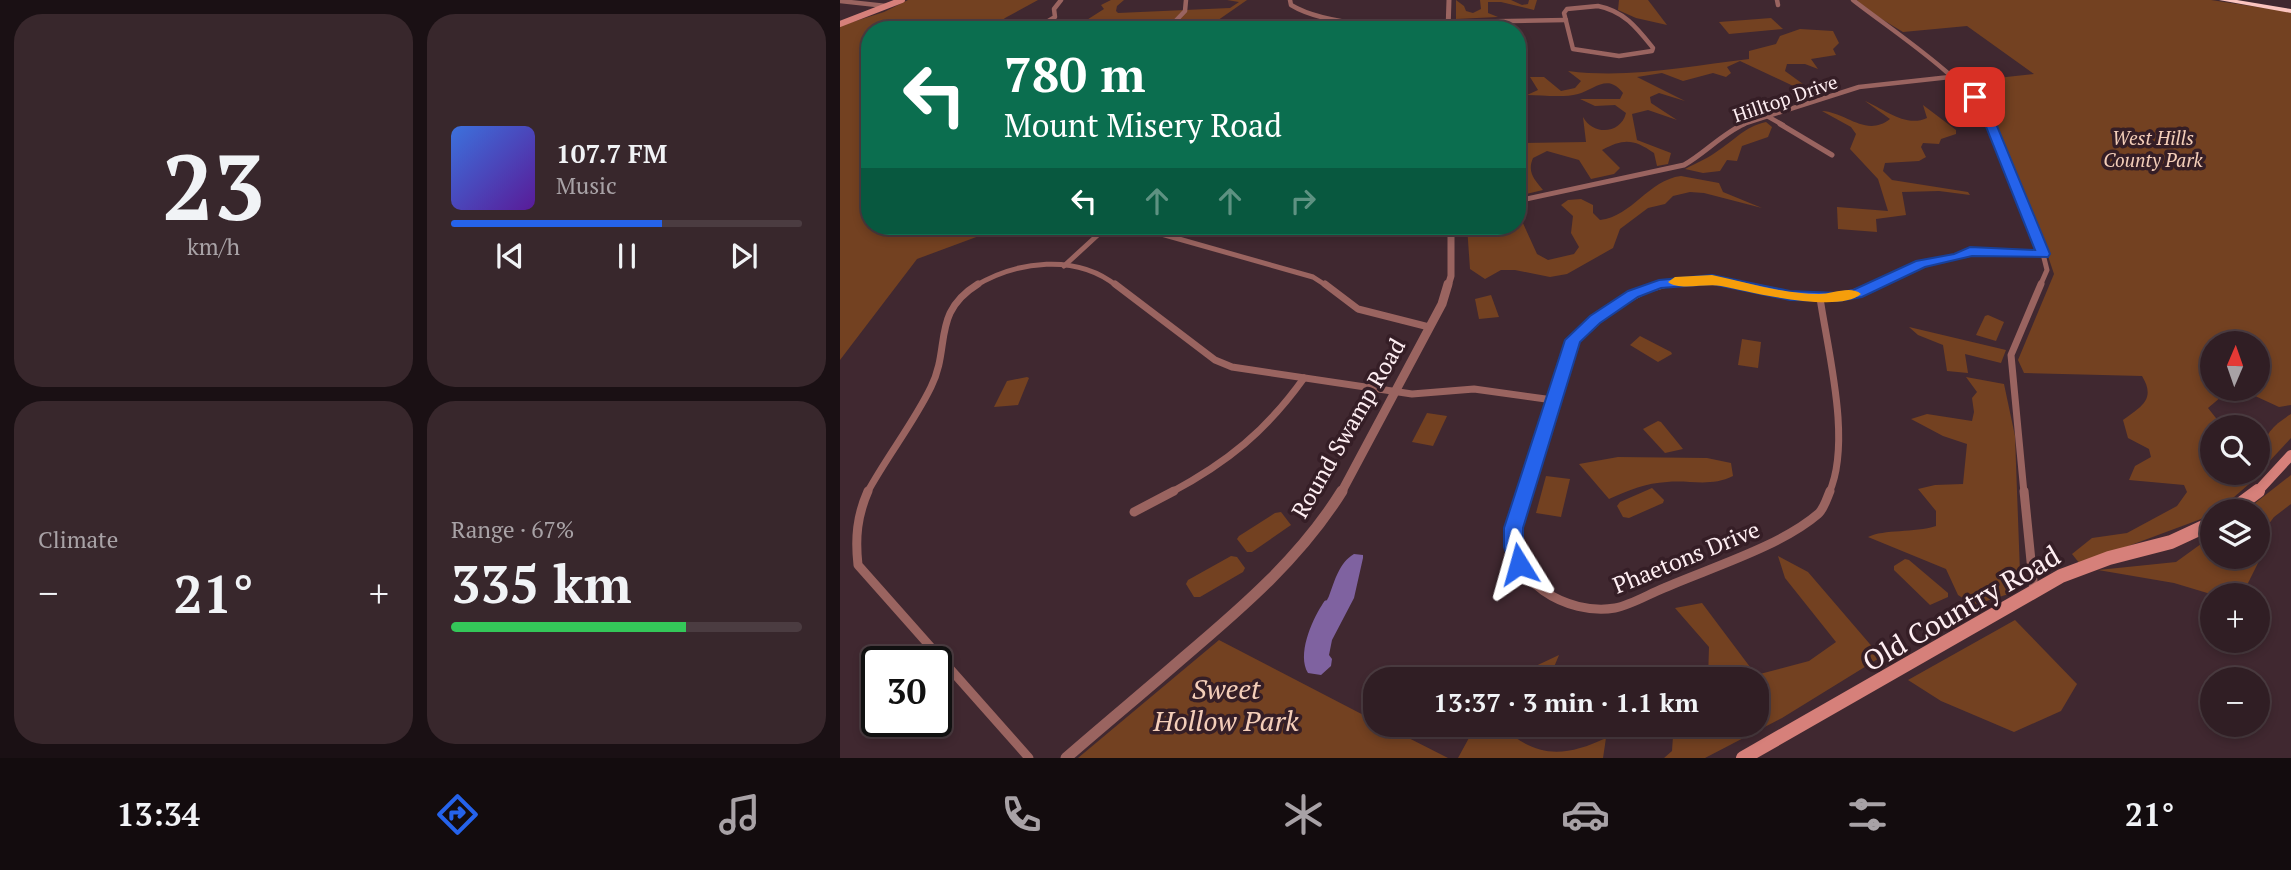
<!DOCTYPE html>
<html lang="en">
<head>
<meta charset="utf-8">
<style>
  body { margin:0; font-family:"PT Serif",serif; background:#38272c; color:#f1f3f6; height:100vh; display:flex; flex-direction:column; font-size:26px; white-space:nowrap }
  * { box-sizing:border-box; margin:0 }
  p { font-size:23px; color:#a8a2a6 }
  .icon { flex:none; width:38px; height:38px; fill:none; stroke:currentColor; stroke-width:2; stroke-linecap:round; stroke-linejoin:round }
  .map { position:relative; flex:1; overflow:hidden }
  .side { display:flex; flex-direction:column; gap:14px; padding:14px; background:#1a1014; width:840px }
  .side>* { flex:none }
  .top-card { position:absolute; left:21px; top:21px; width:665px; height:214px; border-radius:28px; box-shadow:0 4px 10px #0003,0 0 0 2px #4b3c41; background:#0b6e4f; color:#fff; overflow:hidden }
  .needle { width:46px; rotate:2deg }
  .buttons { position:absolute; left:1360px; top:331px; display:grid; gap:14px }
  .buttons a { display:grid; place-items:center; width:70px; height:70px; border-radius:50%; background:#301e24; box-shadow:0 4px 10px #0003,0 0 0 2px #4b3c41; font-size:35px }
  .speed { position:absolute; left:21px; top:646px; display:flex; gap:14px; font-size:35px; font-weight:700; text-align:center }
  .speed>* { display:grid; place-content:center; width:91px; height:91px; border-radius:50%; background:#301e24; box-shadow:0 4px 10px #0003,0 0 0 2px #4b3c41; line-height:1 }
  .speed .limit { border:4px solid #111; border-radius:10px; background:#fff; color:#111 }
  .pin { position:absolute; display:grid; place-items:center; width:60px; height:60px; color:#fff; margin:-30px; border-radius:14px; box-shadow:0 4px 10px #0006 }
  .me { position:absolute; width:77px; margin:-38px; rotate:352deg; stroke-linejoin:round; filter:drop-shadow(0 0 5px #0008) }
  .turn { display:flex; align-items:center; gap:24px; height:147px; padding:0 28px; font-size:32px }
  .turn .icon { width:91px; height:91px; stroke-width:2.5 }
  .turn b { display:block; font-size:49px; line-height:60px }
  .lanes { display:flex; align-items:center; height:66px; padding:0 28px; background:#0003; justify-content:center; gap:35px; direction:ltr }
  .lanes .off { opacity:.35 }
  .big { font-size:52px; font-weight:800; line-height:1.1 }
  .side .tile { flex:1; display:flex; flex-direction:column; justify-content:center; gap:10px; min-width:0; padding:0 24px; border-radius:28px; background:#38272c }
  .side .dial { align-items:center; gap:0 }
  .dial b { font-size:91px; line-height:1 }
  .song { display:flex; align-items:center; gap:21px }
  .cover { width:84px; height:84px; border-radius:10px; background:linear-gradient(135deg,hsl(220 70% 55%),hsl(270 70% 35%)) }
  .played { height:7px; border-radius:4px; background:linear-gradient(90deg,#2563eb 60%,#4b3c41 60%) }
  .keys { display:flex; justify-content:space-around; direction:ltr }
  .heat { display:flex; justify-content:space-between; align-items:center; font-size:38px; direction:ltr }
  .charge { height:10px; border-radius:5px; background:linear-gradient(90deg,#34c759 67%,#4b3c41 0) }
  .side .tiles { flex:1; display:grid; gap:14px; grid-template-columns:repeat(2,1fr) }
  .trip { position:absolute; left:523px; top:667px; width:406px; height:70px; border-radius:28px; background:#301e24; box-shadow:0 4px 10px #0003,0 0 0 2px #4b3c41; font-weight:800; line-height:70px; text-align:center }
  .menu { display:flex; height:112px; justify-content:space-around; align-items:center; background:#130c0e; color:#a8a2a6 }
  .menu .icon { width:49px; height:49px }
  .menu .current { color:#2563eb }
  .menu b { font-size:32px; color:#f1f3f6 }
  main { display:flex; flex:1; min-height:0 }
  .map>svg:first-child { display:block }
  .green { fill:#734121; fill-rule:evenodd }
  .water { fill:#7f62a0 }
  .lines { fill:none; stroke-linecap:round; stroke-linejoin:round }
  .minor-far3 { stroke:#9a6460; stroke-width:4.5 }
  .minor-far2 { stroke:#9a6460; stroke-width:5 }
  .minor-far1 { stroke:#9a6460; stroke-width:7 }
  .minor { stroke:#9a6460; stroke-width:9 }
  .tertiary-far3 { stroke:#9a6460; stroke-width:5 }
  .tertiary-far2 { stroke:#9a6460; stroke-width:7 }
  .tertiary-far1 { stroke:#9a6460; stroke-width:9 }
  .tertiary { stroke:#9a6460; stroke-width:11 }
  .secondary-far2 { stroke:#d6807a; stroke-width:6 }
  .secondary-far1 { stroke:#d6807a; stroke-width:10 }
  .secondary { stroke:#d6807a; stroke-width:14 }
  .motorway { fill:#fbc4bf; fill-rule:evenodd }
  .route { fill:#2563eb; stroke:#184099; stroke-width:2 }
  .slow { fill:#f59e0b }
  .labels { text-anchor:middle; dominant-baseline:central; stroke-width:7; stroke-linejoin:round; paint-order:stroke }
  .far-street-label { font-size:19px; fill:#feeef2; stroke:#351e26 }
  .far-park-label { font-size:19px; font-style:italic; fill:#f4ceb9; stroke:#351e26 }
  .street-label { font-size:23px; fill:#feeef2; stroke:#351e26 }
  .near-street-label { font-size:28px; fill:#feeef2; stroke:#351e26 }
  .near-park-label { font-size:28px; font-style:italic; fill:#f4ceb9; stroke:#351e26 }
</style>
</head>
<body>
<main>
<section class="side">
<div class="tiles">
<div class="tile dial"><b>23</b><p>km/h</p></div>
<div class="tile">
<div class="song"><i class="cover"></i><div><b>107.7 FM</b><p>Music</p></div></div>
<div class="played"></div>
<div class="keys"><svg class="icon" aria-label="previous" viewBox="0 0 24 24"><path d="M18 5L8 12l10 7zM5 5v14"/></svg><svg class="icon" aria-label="pause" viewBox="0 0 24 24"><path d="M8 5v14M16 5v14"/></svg><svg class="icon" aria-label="next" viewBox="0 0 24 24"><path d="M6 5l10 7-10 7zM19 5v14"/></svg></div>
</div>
<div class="tile"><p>Climate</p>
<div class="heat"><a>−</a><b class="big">21°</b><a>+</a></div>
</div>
<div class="tile"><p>Range · 67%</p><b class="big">335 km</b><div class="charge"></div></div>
</div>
</section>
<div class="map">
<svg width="1451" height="758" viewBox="0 0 1451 758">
  <rect width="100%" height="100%" fill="#402830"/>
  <g class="green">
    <path d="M68,0H198L165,18L156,26L164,30H30V226H166L77,259L0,360V26L44,12Z"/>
    <path d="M271,0H284L277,6L276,11L278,13L390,8L399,2L387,0H407L371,25L417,30H231L264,9L261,5Z"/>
    <path d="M616,0L624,6L626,11L633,13L641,9L640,0H671L682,5L688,4L689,0H697L694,10L661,2H648V13L658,17L616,19Z"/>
    <path d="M779,0H808L827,25L796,18L778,10Z"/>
    <path d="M1017,0H1371L1451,12V405L1439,407L1413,395L1381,397L1368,408L1383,427H1372V472L1415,473L1416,478L1386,504L1361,519L1240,564L1232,554L1252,538L1287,533L1337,506L1347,492L1344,485L1289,480L1295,466L1311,457L1309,449L1288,438L1283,420C1302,406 1316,399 1302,376L1184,373L1178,360L1214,274L1199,229L1144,105L1120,82L1194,74L1127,26L1063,32L1025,9ZM1372,343H1418V388H1372Z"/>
    <path d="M931,18L943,29L889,34L879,22Z"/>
    <path d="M960,29L993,31L999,43L993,49L996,55L971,59L978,69L965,64H947L945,71L967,87L966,92L900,61L887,67L891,73L886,77L873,73L843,81L822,73L797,77L845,101L819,93L810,97L811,103L837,120L808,110L792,114L797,140L831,153L828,164L817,166L814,153C794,139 784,138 762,150L780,168L774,174L751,179L739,160L707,151L693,158C687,172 694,179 703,190L677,196V143L746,142L743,117C753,136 781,134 786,113L775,105L755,106L740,99H780L783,93C768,73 755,89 738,94C723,98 702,95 687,95L698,90L690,77H704L721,91L735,88L741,81L728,71C789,79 849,66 909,59V51L936,44L940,36Z"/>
    <path d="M1025,101C1044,109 1066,128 1087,118L1083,105L1116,130V134L1101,139L1099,144L1083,143L1081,147L1086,157L1079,161L1045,163L1043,171L1052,180L1128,192L1130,195L1099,191L1062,192L1066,215L1036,219L1037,232L998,229L997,207L1048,211L1038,179L1010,149L1016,134L1011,127L982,111C1006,112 1026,138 1050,119Z"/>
    <path d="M926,122L932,127L928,137L902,146L897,161L887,160L880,171L863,173L845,169C856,163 869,158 879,150C896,139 904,127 926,122Z"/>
    <path d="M841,176L879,183L883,192L922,208L864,193L850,192L833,196L825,204L808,208L780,229L773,248L727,274L710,277L675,270H661L645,279L630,269L627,226H677V210L697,254L708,260L734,254L739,247L731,233L733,216L721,205L728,200L741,199L753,205V213L760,220C793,216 808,180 841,176Z"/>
    <path d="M651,295L659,317L639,319L635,299Z"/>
    <path d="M1148,315L1164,322L1156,341L1136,335L1145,316Z"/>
    <path d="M1069,327L1166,350L1161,363L1125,354L1128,373L1107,371L1103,345L1078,335Z"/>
    <path d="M800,336L831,352L832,354L818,362L790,345Z"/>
    <path d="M902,339L921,342L918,368L898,365Z"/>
    <path d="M187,377L189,378L178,405L154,407L167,381Z"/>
    <path d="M1126,377L1164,384L1175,436L1180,573L1178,591L1134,605L1118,595L1106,569L1028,537C1044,529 1074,533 1096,526V511L1078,489L1095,485L1123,484L1127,444L1103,436L1071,419L1087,414L1132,421L1134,412L1132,398L1137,392Z"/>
    <path d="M587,413L607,416L593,446L572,442Z"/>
    <path d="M1451,414V438L1426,465C1418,440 1430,427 1451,414Z"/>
    <path d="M818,421L821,422L843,449L825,453L803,429Z"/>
    <path d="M778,457L867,458L891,463L893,476C871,487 851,480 827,482C806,483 789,490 769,499L739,464Z"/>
    <path d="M1451,475V504L1434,517L1422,533L1421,557L1403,593L1374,595L1334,583L1258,570L1336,562L1372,536V556H1418V511H1405Z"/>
    <path d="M706,476L730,479L721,517L696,513Z"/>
    <path d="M812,488L824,500L823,503L789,518L783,517L777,506L780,502Z"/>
    <path d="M441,512L451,525L412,552H407L397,539L399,536L435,513Z"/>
    <path d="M391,556L397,557L405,568L403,572L360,597H354L346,584L348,580Z"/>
    <path d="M938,556L968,572L1041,657L942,718L865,758H824L832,751L833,736L821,725L917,724V679H868L869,647L835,608L862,603L916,675L969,661L996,642L945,578Z"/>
    <path d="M1065,559L1069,560L1108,593V597L1090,605L1054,570V566Z"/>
    <path d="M1175,620L1237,684L1221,711L1174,732L1101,701L1068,680Z"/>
    <path d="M379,640L535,721L536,724L543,725L608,758H238Z"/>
    <path d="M719,655L709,679H668Z"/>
    <path d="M636,725H661C694,758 724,758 766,738L763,758H618Z"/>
  </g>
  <path class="water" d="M514,554L523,555V558L514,598L492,640L489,655L492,659L491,666L481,675L468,673C457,655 471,622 482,605C487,596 485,605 489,596C495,580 499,563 514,554Z"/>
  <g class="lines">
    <g class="minor-far3">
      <path d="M450,0L451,5C487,27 566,28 608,27"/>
      <path d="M937,0L938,5"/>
      <path d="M1013,0C1051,30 1134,83 1151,125"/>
      <path d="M0,1L46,6"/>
      <path d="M758,6C784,11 797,28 813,48L812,51L779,56L733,49L724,13L727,9Z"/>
      <path d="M608,22L726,20"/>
      <path d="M200,26L215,17L214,9L221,0"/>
      <path d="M327,30L345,11L346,0"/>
      <path d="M927,116L943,125"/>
      <path d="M900,125L1019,87L1110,77"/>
    </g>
    <g class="minor-far2">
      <path d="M940,124L992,155"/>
      <path d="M1150,124L1203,254L1207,270L1200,286"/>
      <path d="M677,201L844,165C865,153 882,134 904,124"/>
      <path d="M293,226L473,277L487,286"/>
      <path d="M224,266L261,232"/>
      <path d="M135,286C177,261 236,253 277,286"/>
      <path d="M821,286C847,279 874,281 900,286"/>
      <path d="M1035,286C1101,253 1130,251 1203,254"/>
    </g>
    <g class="minor-far1">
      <path d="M275,284L375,360L392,367L572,394L634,389L713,400"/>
      <path d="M485,284L518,309L589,327"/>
      <path d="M891,284C940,294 991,307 1038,284"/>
      <path d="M980,298C988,352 1012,443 989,493"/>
      <path d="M27,493C47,456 73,424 91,387C111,347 91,313 138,284"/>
      <path d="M330,493C388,462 426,431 464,378"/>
      <path d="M685,493L733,340L774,307L806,290L827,284"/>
      <path d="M1184,493L1171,355L1201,284"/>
    </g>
    <g class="minor">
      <path d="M28,491C17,516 15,538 18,565L189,758"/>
      <path d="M686,491C682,502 676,515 674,527C665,581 728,616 775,608C791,605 809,594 824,588C870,568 941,546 978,514C984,509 987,498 990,491"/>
      <path d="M1184,491L1194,591"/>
      <path d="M294,512L334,491"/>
    </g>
    <path class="tertiary-far3" d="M608,30L609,0"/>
    <path class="tertiary-far2" d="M608,286L611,276V226"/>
    <path class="tertiary-far1" d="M501,493L602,304L608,284"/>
    <path class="tertiary" d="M226,758C265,724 305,691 344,657C403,607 461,557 502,491"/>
    <path class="secondary-far2" d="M0,24L62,0"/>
    <path class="secondary-far1" d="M1416,493L1451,455"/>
    <g class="secondary">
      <path d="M1391,511L1418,491"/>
      <path d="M903,758L1221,576L1269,558L1331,542L1372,523"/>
    </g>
    <path class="motorway" d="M1379,0H1397L1451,9V13Z"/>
  </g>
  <path class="route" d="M1135,94L1150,109L1210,254L1208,257L1132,256L1085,267L1022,297L998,301L950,300L872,284L821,288L798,297L760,323L740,342L683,528V547L688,564L686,570L679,572L672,570L664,547V528L725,340L750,316L788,291L819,280L872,275L950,291L998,293L1013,290L1076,261L1114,254L1130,247L1195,250L1139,109L1130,97Z"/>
  <path class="slow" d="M872,275C906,282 943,294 979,294C992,294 1011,285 1021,294C999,314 910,292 881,286C866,283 839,291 828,282L835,277Z"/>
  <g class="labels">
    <g class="far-street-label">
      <text transform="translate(945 98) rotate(-19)">Hilltop Drive</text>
    </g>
    <g class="far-park-label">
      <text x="1313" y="137">West Hills<tspan x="1313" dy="22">County Park</tspan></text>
    </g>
    <g class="street-label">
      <text transform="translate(508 428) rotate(-60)">Round Swamp Road</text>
      <text transform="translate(846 557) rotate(-22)">Phaetons Drive</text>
    </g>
    <g class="near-street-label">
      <text transform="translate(1121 608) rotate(-30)">Old Country Road</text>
    </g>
    <g class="near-park-label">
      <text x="386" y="688">Sweet<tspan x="386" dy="32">Hollow Park</tspan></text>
    </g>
  </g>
</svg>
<div class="buttons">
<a><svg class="needle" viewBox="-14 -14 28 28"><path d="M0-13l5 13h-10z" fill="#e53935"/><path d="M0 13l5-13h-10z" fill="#a8a2a6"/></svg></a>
<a><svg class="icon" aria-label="search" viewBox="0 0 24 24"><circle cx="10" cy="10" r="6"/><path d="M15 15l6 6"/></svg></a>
<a><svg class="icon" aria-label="layers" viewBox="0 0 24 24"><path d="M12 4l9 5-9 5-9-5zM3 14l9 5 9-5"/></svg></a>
<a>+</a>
<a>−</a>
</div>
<div class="speed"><div class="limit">30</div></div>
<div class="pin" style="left:1135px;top:97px;background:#d93025"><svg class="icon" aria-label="arrive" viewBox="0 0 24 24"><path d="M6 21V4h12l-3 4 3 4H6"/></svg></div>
<svg class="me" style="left:679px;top:564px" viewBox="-20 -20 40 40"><path d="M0-17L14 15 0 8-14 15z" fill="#2563eb" stroke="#fff" stroke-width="4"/></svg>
<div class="trip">13:37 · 3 min · 1.1 km</div>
<div class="top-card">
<div class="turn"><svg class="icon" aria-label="left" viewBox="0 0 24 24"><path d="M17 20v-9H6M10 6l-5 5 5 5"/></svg><div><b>780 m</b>Mount Misery Road</div></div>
<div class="lanes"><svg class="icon" aria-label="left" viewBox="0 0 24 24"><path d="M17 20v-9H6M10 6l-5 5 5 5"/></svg><svg class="icon off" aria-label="ahead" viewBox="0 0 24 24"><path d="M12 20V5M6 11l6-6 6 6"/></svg><svg class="icon off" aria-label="ahead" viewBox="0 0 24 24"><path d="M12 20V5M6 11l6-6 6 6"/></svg><svg class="icon off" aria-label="right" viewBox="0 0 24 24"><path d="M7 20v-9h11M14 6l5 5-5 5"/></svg></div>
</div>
</div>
</main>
<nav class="menu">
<b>13:34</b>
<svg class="icon current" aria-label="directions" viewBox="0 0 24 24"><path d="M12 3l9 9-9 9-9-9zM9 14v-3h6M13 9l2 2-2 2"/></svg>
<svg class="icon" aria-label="music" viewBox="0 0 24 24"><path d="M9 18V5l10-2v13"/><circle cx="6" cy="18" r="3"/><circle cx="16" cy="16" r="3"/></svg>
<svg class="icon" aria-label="phone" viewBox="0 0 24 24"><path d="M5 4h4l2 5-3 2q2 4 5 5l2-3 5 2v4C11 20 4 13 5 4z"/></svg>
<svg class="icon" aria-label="climate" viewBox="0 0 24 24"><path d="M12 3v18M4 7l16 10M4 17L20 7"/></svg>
<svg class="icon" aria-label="car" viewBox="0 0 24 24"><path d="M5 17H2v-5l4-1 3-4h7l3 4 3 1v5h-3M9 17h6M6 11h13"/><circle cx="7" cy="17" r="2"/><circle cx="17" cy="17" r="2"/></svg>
<svg class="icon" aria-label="filters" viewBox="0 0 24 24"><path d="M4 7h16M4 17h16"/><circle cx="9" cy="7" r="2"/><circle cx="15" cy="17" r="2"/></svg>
<b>21°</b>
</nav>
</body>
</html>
